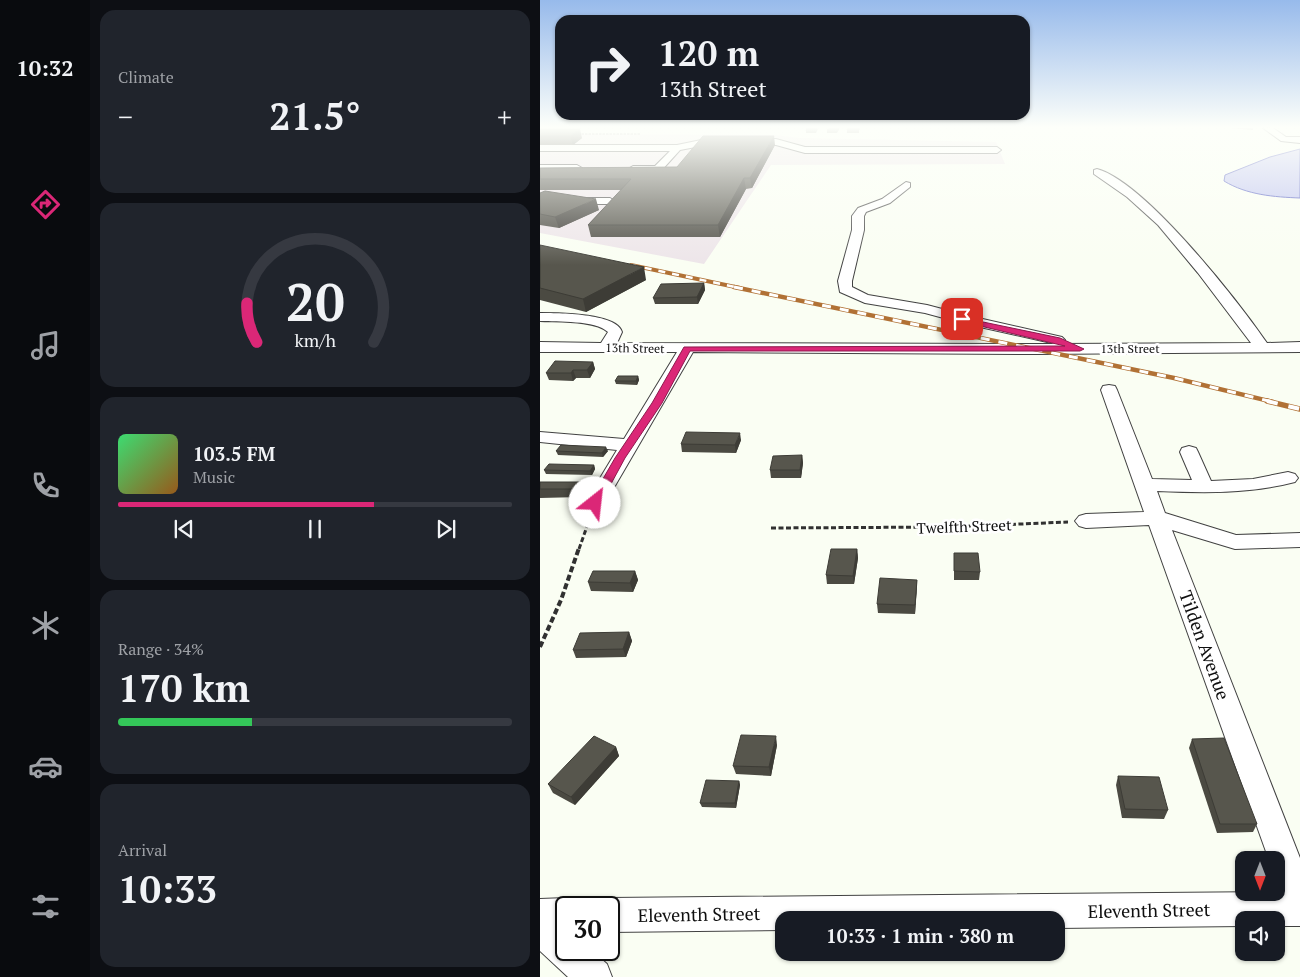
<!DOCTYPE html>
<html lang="en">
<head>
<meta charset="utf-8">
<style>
  body { margin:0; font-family:"PT Serif",serif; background:#20242c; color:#f1f3f6; height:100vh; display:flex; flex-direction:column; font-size:19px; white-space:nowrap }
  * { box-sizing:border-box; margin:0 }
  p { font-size:16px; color:#9ea1a6 }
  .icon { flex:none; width:28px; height:28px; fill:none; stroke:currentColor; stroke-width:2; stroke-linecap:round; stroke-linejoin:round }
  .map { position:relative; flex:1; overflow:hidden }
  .drawer { display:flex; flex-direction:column; gap:10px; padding:10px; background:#0d0f14; width:450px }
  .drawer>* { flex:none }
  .guide { position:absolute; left:15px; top:15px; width:475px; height:105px; border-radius:15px; box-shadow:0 1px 4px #0004; background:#171b24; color:#f1f3f6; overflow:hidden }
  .needle { width:32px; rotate:180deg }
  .tools { position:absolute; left:695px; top:851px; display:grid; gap:10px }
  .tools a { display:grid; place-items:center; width:50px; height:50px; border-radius:10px; background:#171b24; box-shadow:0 1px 4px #0004; font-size:25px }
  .speed { position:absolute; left:15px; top:896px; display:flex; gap:10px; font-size:25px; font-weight:700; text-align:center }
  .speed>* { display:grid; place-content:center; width:65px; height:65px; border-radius:50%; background:#171b24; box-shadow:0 1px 4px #0004; line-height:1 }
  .speed .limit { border:2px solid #111; border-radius:8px; background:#fff; color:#111 }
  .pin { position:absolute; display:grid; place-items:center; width:42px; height:42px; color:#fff; margin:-21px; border-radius:10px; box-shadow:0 2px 8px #0006 }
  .me { position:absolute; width:55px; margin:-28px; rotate:29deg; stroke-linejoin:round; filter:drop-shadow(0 0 4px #0008) }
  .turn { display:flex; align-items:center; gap:18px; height:105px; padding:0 20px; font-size:22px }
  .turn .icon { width:65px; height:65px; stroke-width:2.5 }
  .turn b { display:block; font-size:35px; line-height:42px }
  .big { font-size:38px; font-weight:700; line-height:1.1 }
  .drawer .card { flex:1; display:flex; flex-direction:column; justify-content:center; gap:8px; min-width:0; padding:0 18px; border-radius:15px; background:#20242c }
  .drawer .dial { align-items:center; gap:0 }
  .dial svg { height:130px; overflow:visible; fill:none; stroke:#363941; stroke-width:7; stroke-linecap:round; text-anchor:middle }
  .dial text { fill:#f1f3f6; stroke:none }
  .song { display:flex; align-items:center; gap:15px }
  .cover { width:60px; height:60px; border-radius:8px; background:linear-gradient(135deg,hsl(140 70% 55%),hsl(30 70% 35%)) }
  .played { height:5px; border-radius:2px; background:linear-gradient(90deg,#db2777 65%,#363941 65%) }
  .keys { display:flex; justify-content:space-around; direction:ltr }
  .heat { display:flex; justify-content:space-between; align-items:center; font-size:28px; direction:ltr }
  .charge { height:8px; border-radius:4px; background:linear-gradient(90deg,#34c759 34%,#363941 0) }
  .trip { position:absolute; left:235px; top:911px; width:290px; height:50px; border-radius:15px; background:#171b24; box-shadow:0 1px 4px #0004; font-weight:700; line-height:50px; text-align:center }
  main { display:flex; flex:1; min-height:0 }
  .tab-bar { display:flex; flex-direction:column; width:90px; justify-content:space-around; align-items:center; background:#090b0e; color:#9ea1a6 }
  .tab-bar .icon { width:35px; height:35px }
  .tab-bar .active { color:#db2777 }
  .tab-bar b { font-size:22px; color:#f1f3f6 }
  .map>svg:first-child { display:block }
  .industrial { fill:#ede5e9 }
  .water { fill:#bdc2f0; stroke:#4b54bf }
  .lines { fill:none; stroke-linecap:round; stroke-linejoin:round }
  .minor-casing { stroke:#424242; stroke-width:2 }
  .path-far2 { stroke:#313131; stroke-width:1; stroke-dasharray:2.5 1; stroke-linecap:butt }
  .path-far1 { stroke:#313131; stroke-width:3; stroke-dasharray:5 2.5; stroke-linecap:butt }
  .path { stroke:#313131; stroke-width:4; stroke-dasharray:6 3; stroke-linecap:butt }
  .minor { fill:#fff; fill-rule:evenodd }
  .rail-far2-casing { stroke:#b17135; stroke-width:4 }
  .rail-far1-casing { stroke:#b17135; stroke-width:4.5 }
  .rail-casing { stroke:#b17135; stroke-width:5.5 }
  .rail-far2 { stroke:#fff; stroke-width:2.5; stroke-dasharray:7; stroke-linecap:butt }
  .rail-far1 { stroke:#fff; stroke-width:3; stroke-dasharray:9; stroke-linecap:butt }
  .rail { stroke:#fff; stroke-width:4; stroke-dasharray:11; stroke-linecap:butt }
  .wall { fill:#4b4a42 }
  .shaded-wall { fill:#3d3c36 }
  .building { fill:#57564d; stroke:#3d3c36 }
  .route { fill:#db2777; stroke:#8e194d }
  .labels { text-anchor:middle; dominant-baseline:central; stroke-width:5; stroke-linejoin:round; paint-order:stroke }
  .far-street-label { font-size:12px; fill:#0f0f0f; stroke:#fff }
  .street-label { font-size:15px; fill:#0f0f0f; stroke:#fff }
  .near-street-label { font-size:18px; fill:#0f0f0f; stroke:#fff }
</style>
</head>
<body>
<main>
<nav class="tab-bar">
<b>10:32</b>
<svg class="icon active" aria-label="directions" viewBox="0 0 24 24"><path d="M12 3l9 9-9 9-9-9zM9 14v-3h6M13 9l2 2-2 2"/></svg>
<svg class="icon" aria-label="music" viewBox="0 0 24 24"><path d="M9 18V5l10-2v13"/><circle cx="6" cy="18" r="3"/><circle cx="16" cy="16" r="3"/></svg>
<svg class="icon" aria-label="phone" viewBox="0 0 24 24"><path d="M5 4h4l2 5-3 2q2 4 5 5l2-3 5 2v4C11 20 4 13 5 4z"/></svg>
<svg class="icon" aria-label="climate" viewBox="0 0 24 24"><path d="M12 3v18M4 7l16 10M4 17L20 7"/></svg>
<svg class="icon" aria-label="car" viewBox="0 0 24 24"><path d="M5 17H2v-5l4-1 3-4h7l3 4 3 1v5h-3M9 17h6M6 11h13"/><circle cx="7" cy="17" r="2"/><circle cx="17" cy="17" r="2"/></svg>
<svg class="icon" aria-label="filters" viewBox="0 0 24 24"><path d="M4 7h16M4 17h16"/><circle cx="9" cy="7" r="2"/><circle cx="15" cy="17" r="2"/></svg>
</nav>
<section class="drawer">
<div class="card"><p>Climate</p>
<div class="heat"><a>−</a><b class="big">21.5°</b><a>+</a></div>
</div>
<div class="card dial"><svg viewBox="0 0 100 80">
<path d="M14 69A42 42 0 1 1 86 69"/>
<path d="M14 69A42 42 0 0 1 8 45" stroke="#db2777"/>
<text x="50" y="56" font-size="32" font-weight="700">20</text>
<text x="50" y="72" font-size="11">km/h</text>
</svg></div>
<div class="card">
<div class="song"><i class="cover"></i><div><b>103.5 FM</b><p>Music</p></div></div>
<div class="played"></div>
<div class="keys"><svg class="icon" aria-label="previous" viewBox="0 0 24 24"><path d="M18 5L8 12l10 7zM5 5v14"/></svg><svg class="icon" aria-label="pause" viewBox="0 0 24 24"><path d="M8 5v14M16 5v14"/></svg><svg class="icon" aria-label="next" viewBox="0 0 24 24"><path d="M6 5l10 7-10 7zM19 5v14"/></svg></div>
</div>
<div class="card"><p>Range · 34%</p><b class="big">170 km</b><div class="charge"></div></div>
<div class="card"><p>Arrival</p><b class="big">10:33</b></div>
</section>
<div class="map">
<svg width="760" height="977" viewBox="0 0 760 977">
  <rect width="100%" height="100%" fill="#fafef3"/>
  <path class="industrial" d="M0,134L235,135L259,138L456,142L465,164L231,165L164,264L0,233Z"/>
  <path class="water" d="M760,149V198C734,197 707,195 684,181L685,175L730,157Z"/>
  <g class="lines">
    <g class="minor-casing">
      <g id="minor">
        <path d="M723,128H733L746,137H760V143L741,141Z"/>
        <path d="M166,139H236L265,147H457L461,150L457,153H265L236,145H166L140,150L121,171L118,172H93L88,169L93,166H115L130,151H0V145H137Z"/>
        <path d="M0,165H37L42,168L37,171H0Z"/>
        <path d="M557,169C605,182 697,300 727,343L760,342V352L497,354L153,352L65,503L62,508L55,509L48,508L45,503L77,450L0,442V432L84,439L137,352H0V342L61,343L68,332C55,320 18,322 0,321V313C17,313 77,313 82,332L77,343L516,344L422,323L385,313L325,303L300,292L298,281L312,230V216L318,208L342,199L366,182L370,183V187L350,203L326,212L324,216V230L312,281V287L328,295L387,305L425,315L522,337L525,340L518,344L711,343L658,273L618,225L587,197L554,174V170Z"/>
        <path d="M0,198H70L75,201L70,204H0Z"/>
        <path d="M569,385L575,386L577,390L612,479L652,480L640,452L642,448L649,446L656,448L658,452L671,481L713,479L748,472L755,474L758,478L755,482C709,494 664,493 617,491L625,513L696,535L760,533V547L695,549L632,530L760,858V926H736V920H704V926L516,928V920H244V930L69,932V908H55L57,903L69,898L740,892L736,881V860H729L609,525L546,528L539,526L535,521L539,516L546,514L604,512L561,390L563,386Z"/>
        <path d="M26,898L38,903L40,908H26V950H51L67,964L72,977H28L0,951V899Z"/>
      </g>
    </g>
    <path class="path-far2" d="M38,134H100"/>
    <g class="path-far1">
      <path d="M231,528L410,527L528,522"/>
      <path d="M39,549L51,515"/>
    </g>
    <path class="path" d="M0,647L21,600L39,548"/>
    <use href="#minor" class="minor"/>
    <g class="rail-far2-casing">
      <path id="rail-far2" d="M91,265L200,288"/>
    </g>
    <g class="rail-far1-casing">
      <path id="rail-far1" d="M194,287L634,378L733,402"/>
    </g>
    <g class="rail-casing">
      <path id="rail" d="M727,401L760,409"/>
    </g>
    <use href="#rail-far2" class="rail-far2"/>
    <use href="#rail-far1" class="rail-far1"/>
    <use href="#rail" class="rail"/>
  </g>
  <g class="wall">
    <path d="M299,128V130L297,133H287V130Z"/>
    <path d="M319,128V133H307V130Z"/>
    <path d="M690,128H713V130Z"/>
    <path d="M0,129L42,138L33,145H0Z"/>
    <path d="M278,129L276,133H266V131Z"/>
    <path d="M235,145L212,188L206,189L180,237H51L48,225L82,190H0V168L137,167Z"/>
    <path d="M0,193L59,210L19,228L0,225Z"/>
    <path d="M0,245L106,280L46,312L0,300Z"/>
    <path d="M164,283L165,290L158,304H115L113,298Z"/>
    <path d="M53,362L55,369L50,378H36L33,381L9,380L6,373Z"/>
    <path d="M98,376L99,380L97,385L76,384L75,381Z"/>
    <path d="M201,440L196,453L142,452L141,444Z"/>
    <path d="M16,451H68L63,457L18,455Z"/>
    <path d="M262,455L263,463L261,478H231L230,470Z"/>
    <path d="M54,465L55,469L52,475L6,474L4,470Z"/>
    <path d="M0,482H43L45,490L41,497L0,498Z"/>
    <path d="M317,549L318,558L314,584H287L286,575Z"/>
    <path d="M414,553L440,572L439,580H414Z"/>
    <path d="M95,571L98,580L93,592L51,591L48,582Z"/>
    <path d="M377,580L375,614L338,613L337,604Z"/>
    <path d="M89,632L92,641L86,657L36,658L33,650Z"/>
    <path d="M652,739L717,824L713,832L677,833L649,748Z"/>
    <path d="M237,745L231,776L196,774L193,766Z"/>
    <path d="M76,747L79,756L35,805L13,793L8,784Z"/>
    <path d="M578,776L628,810L624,819L582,818L576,785Z"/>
    <path d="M199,781L200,785L196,808L162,807L160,803Z"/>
  </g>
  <g class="shaded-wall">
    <path d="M40,129L42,138L33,145L30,136Z"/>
    <path d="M234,136L235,145L212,188L210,178Z"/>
    <path d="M204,178L206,189L180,237L178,225Z"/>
    <path d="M56,199L59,210L19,228L15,217Z"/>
    <path d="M104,267L106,280L46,312L43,299Z"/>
    <path d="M164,283L165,290L158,304L157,297Z"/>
    <path d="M53,362L55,369L50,378L47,370Z"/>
    <path d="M33,370L36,378L33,381L31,373Z"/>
    <path d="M98,376L99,380L97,385L96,381Z"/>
    <path d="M200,433L201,440L196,453L195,445Z"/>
    <path d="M66,447L68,451L63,457L62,453Z"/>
    <path d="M262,455L263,463L261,478L260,470Z"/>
    <path d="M54,465L55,469L52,475L50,471Z"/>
    <path d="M43,482L45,490L41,497L39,489Z"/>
    <path d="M317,549L318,558L314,584L313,576Z"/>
    <path d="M95,571L98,580L93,592L90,583Z"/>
    <path d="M377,580V588L375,614V605Z"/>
    <path d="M89,632L92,641L86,657L83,649Z"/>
    <path d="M236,736L237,745L231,776L229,767Z"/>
    <path d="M76,747L79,756L35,805L31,797Z"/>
    <path d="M199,781L200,785L196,808L195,803Z"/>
  </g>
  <g class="building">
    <path d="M267,128H277L276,131H266Z"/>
    <path d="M290,128H299L297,131L287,130Z"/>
    <path d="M308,128H319V130H307Z"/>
    <path d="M0,129H40L30,136H0Z"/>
    <path d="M163,136H234L210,178H204L178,225H48L91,179H0V168L137,167Z"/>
    <path d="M5,191L56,199L15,217L0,214V193Z"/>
    <path d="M0,245L104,267L43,299L0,288Z"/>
    <path d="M164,283L157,297L113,298L121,284Z"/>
    <path d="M15,361L53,362L47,370H33L31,373H6Z"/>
    <path d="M78,376H98L96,381H75Z"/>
    <path d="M146,432L200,433L195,445L141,444Z"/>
    <path d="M21,445L66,447L62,453L16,451Z"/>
    <path d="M262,455L260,470H230L233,456Z"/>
    <path d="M9,464L54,465L50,471L4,470Z"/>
    <path d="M0,482H43L39,489H0Z"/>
    <path d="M291,549H317L313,576L286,575Z"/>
    <path d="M414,553H438L440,572L414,571Z"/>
    <path d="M53,571H95L90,583L48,582Z"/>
    <path d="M340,578L377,580L375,605L337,604Z"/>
    <path d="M89,632L83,649L33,650L40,633Z"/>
    <path d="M201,735L236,736L229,767L193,766Z"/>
    <path d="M54,736L76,747L31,797L8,784Z"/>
    <path d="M684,738L717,824H680L652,739Z"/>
    <path d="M578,776L619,777L628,810L585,809Z"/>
    <path d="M166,780L199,781L195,803H160Z"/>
  </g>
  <linearGradient id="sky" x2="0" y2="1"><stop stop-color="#97baeb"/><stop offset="0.48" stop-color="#fdfffa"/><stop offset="1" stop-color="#fdfffa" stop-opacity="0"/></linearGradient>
  <rect width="760" height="265" fill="url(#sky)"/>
  <path class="route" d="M419,317L520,338L544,349L540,351H150L122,403L85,458L59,506L55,507L49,503L75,458L112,403L144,347L525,346L419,321Z"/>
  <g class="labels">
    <g class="far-street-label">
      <text transform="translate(95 348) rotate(1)">13th Street</text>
      <text x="590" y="348">13th Street</text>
    </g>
    <g class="street-label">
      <text transform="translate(424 526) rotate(-2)">Twelfth Street</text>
    </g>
    <g class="near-street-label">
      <text transform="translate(665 645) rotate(70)">Tilden Avenue</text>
      <text transform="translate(609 910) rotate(-1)">Eleventh Street</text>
      <text transform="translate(159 914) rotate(-1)">Eleventh Street</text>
    </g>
  </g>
</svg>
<div class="tools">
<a><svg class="needle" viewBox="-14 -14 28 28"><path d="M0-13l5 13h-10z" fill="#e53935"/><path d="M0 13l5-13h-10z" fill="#9ea1a6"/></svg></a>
<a><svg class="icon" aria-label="sound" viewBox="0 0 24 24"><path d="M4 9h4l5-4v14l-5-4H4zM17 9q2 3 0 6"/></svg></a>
</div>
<div class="speed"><div class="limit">30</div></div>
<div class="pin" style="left:422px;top:319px;background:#d93025"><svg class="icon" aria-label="arrive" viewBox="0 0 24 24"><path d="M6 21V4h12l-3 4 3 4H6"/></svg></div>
<svg class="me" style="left:55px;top:503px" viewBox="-20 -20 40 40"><circle r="19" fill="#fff"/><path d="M0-13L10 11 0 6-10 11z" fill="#db2777"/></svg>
<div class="trip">10:33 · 1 min · 380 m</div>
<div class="guide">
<div class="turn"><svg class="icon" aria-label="right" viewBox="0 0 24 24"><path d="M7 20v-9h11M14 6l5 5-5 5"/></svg><div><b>120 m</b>13th Street</div></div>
</div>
</div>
</main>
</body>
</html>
